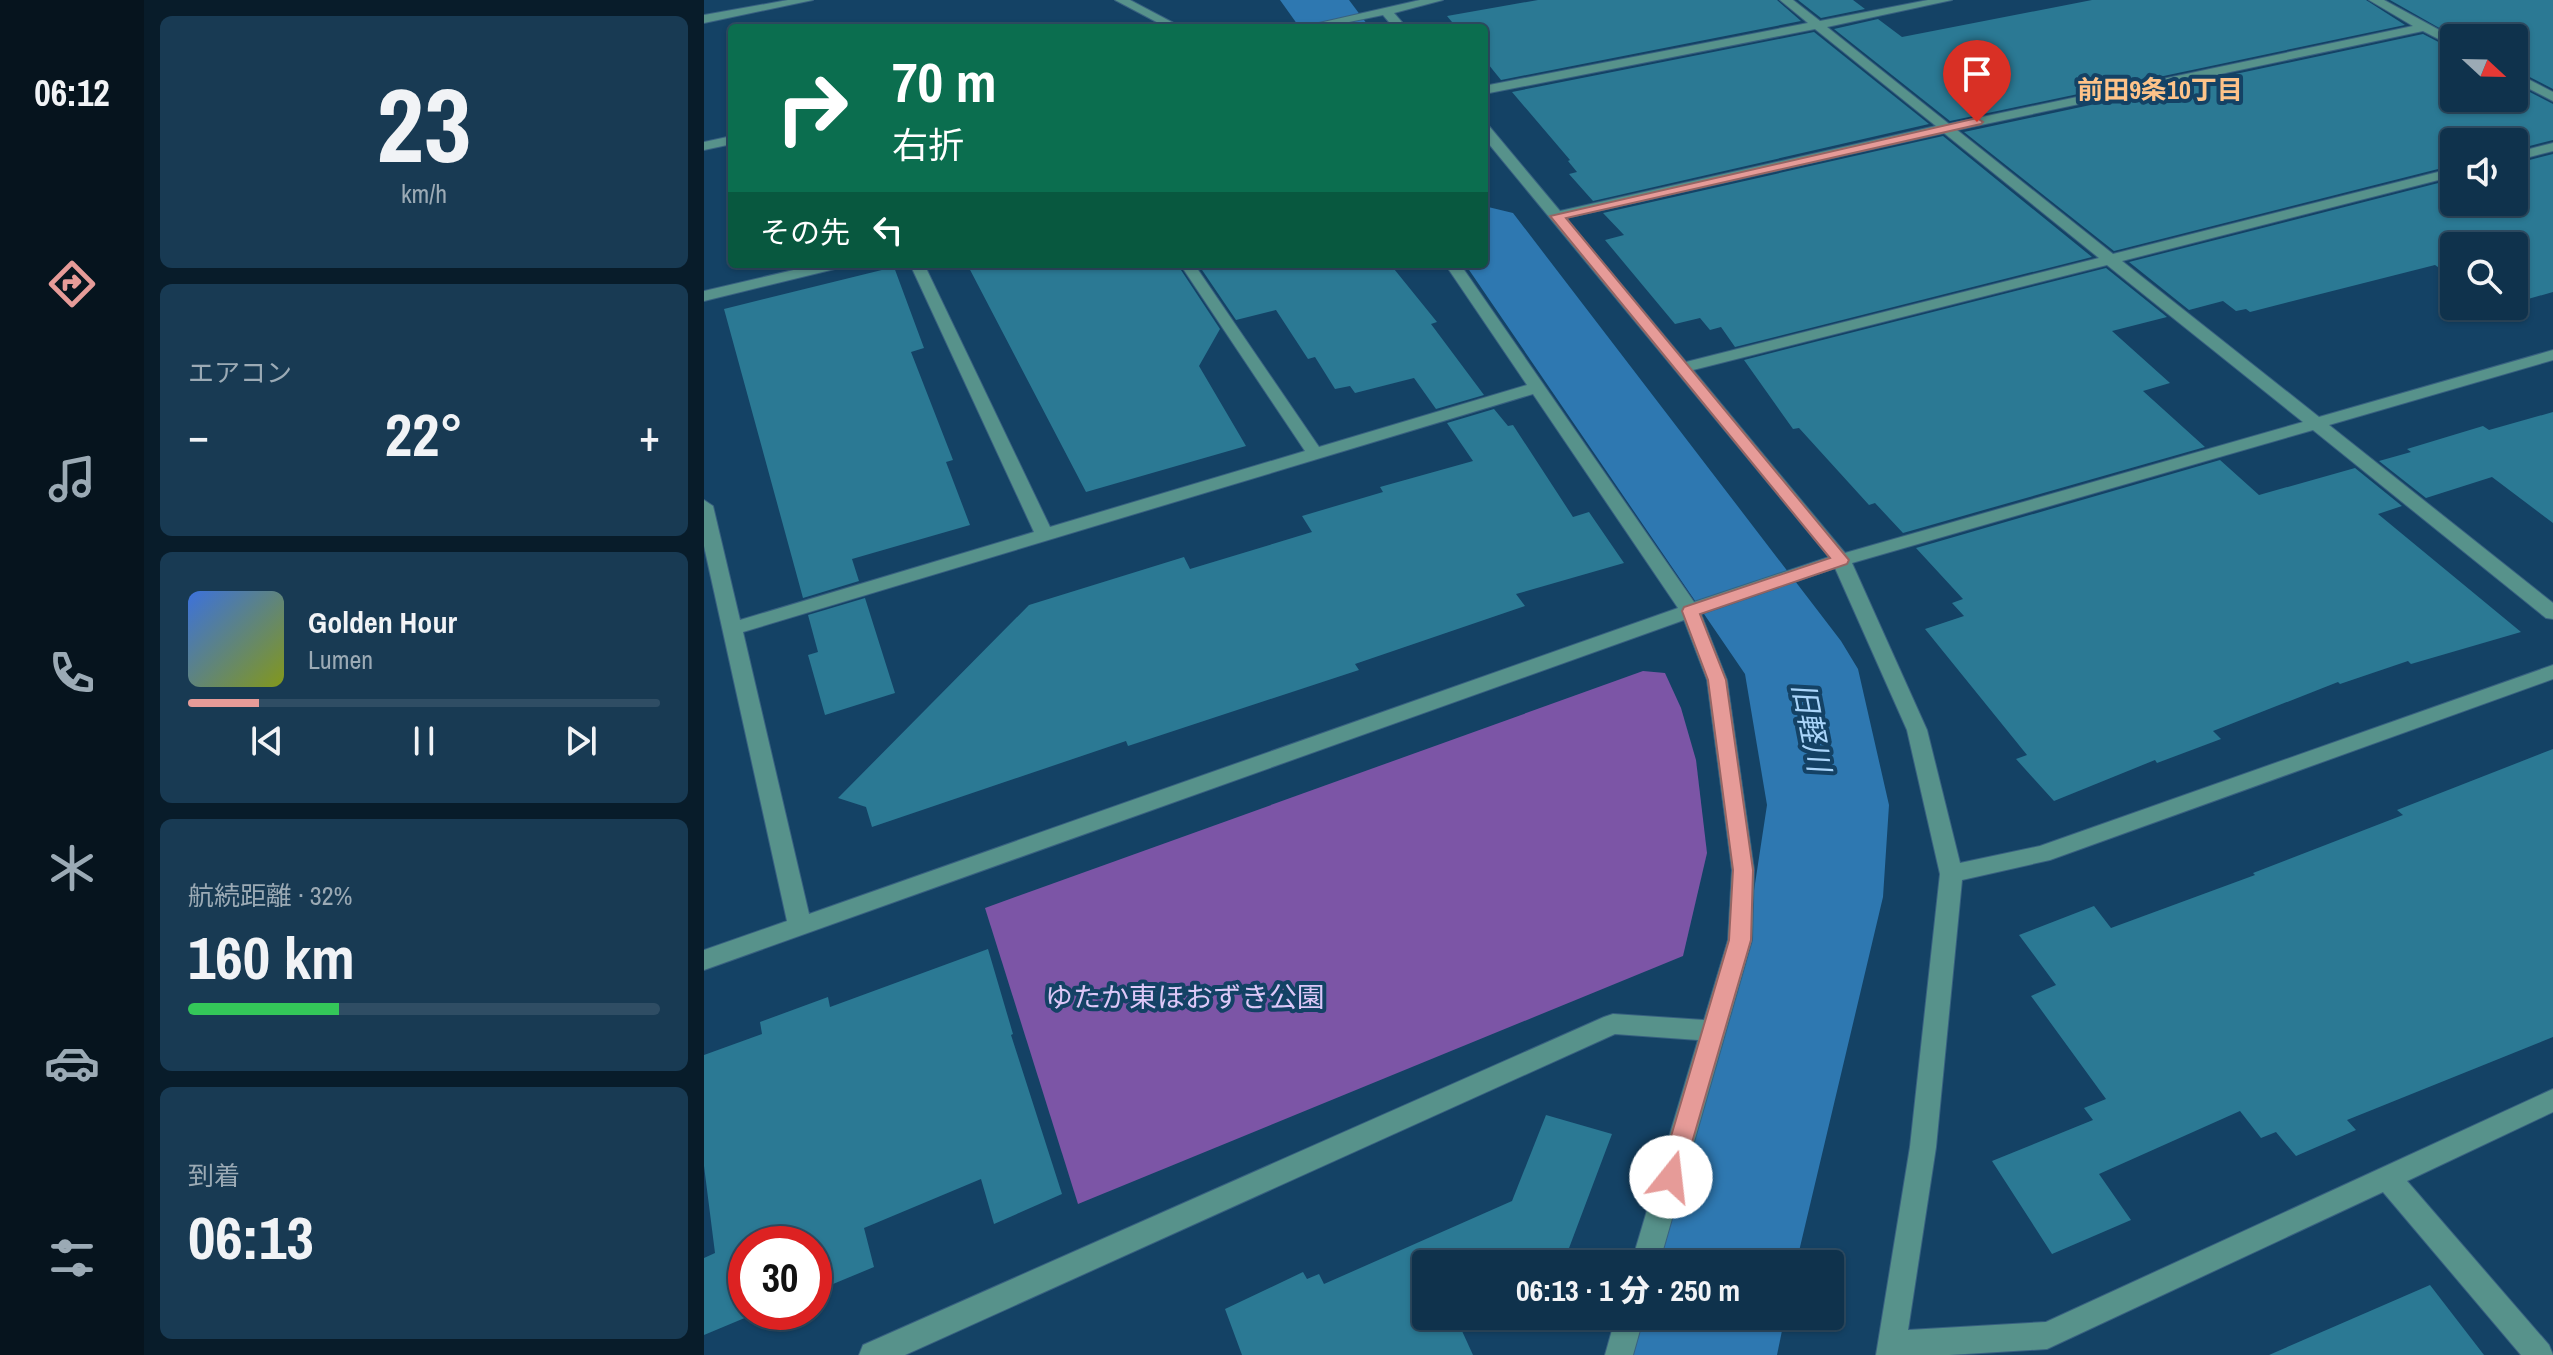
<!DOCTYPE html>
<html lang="ja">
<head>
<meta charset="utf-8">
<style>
  body { margin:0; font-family:"Archivo Narrow","Noto Sans JP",sans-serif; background:#183a53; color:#f1f3f6; height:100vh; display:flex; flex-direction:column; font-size:30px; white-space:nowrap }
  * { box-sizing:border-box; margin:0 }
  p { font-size:26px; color:#9baab5 }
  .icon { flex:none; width:44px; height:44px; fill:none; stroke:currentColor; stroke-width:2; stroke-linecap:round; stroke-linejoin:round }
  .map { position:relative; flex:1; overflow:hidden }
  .details { display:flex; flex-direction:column; gap:16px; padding:16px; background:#081c2a; width:560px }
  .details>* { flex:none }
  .banner { position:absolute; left:24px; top:24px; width:760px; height:244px; border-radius:8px; box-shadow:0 2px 6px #0004,0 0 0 2px #2f4d64; background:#0b6e4f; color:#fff; overflow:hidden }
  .needle { width:52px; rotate:112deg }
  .fabs { position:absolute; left:1736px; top:24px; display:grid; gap:16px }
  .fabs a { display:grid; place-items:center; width:88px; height:88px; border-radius:8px; background:#0f324c; box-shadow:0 2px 6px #0004,0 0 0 2px #2f4d64; font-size:40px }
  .speed { position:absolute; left:24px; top:1226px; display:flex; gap:16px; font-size:40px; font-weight:700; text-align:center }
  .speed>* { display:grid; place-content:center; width:104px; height:104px; border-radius:50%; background:#0f324c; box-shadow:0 2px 6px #0004,0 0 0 2px #2f4d64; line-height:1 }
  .speed .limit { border:12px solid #d22; background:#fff; color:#111 }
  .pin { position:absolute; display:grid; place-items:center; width:68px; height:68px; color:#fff; margin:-82px -34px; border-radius:50% 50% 50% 0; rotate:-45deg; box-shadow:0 0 8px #0007 }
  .pin .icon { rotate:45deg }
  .me { position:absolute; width:88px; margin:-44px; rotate:16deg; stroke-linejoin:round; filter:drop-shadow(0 0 6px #0008) }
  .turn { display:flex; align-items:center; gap:28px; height:168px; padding:0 32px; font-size:36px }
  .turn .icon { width:104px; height:104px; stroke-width:2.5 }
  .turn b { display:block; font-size:56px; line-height:68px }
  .then { display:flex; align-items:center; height:76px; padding:0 32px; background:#0003; gap:16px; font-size:30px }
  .big { font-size:60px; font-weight:800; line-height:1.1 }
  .details .widget { flex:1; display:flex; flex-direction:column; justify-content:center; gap:12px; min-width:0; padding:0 28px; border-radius:12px; background:#183a53 }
  .details .dial { align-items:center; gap:0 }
  .dial b { font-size:104px; line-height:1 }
  .song { display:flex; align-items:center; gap:24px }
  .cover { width:96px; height:96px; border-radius:12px; background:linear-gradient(135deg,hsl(220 70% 55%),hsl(70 70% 35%)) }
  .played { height:8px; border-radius:4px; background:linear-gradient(90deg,#e69b98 15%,#2f4d64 15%) }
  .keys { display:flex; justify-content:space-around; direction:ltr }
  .heat { display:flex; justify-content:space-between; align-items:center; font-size:44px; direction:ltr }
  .charge { height:12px; border-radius:6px; background:linear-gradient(90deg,#34c759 32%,#2f4d64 0) }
  .trip { position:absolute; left:708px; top:1250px; width:432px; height:80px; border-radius:8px; background:#0f324c; box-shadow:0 2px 6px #0004,0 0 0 2px #2f4d64; font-weight:800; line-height:80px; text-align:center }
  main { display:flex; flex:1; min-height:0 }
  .menu { display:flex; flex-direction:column; width:144px; justify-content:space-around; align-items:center; background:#06141e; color:#9baab5 }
  .menu .icon { width:56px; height:56px }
  .menu .current { color:#e69b98 }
  .menu b { font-size:36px; color:#f1f3f6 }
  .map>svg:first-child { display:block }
  .green { fill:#7c55a6 }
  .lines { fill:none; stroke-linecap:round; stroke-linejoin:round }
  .river { fill:#2e78b1; fill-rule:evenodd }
  .building { fill:#2b7994 }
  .minor-casing { stroke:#386181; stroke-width:2 }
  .minor { fill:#57928b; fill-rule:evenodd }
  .route { fill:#e69b98; stroke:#966563; stroke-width:2 }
  .labels { text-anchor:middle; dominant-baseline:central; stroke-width:8; stroke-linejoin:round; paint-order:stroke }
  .far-neighbourhood-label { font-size:26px; font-weight:bold; fill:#fec389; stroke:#144265 }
  .park-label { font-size:28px; fill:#ddc8f8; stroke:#144265 }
  .water-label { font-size:30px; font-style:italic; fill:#aad5fa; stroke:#144265 }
</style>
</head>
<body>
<main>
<nav class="menu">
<b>06:12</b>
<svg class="icon current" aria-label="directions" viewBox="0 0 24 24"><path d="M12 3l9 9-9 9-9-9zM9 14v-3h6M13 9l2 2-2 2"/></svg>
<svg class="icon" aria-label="music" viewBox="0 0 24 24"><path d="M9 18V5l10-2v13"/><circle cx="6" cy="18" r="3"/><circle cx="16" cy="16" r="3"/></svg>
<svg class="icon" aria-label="phone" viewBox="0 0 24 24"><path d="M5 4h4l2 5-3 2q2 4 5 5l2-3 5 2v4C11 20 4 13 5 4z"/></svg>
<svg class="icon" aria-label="climate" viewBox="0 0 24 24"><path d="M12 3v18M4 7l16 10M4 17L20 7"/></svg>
<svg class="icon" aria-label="car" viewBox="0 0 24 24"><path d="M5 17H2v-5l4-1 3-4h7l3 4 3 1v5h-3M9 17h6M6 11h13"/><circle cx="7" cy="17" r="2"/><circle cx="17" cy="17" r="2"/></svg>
<svg class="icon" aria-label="filters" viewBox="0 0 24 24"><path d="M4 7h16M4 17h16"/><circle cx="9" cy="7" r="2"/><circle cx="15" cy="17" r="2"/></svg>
</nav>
<section class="details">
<div class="widget dial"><b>23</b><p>km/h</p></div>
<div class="widget"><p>エアコン</p>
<div class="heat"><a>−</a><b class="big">22°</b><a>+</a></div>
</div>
<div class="widget">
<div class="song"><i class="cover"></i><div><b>Golden Hour</b><p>Lumen</p></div></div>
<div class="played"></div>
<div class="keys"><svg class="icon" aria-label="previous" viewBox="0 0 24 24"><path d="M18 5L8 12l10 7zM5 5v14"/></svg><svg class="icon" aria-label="pause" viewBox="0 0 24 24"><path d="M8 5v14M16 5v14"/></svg><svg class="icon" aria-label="next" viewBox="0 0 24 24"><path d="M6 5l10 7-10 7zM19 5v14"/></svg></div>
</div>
<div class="widget"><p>航続距離 · 32%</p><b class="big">160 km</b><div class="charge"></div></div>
<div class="widget"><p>到着</p><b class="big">06:13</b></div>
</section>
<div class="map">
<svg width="1849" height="1355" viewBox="0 0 1849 1355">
  <rect width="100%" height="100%" fill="#144265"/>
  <path class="green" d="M939,671L961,673L977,708L992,760L1003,853L979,956L374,1204L281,908Z"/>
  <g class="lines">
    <g class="river">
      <path d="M576,0H645L666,28H596Z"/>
      <path d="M780,206L809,213L1137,641L1154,669L1185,805L1179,897L1092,1264H938L1049,897L1063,805L1041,674L761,264H780Z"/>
      <path d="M923,1316H1081L1073,1355H913Z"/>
    </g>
  </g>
  <g class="building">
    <path d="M834,0H1073L1097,21L797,80L780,59V28H753L743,16Z"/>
    <path d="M1094,0H1149L1161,9L1117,18Z"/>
    <path d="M1388,0H1662L1701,25L1246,121L1130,29L1174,19L1198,37Z"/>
    <path d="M1686,0H1849V89L1810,69V38H1753Z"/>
    <path d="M1110,32L1225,124L889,201L865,174L873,172L864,161L866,160L808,92Z"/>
    <path d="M1719,34L1750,50V98H1810V84L1849,104V140L1810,150V142H1750V165L1410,251L1260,132Z"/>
    <path d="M1239,136L1388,257L1031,347L1017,327L1006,330L996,318L971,324L901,240L920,235L899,213Z"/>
    <path d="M1849,154V292L1810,303V246H1750V278L1731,265L1546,312L1542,309L1532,311L1519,301L1485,310L1425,262L1750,179V202H1810V164Z"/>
    <path d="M263,264H473L516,329L495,366L542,446L382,492Z"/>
    <path d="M494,264H686L733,322L727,324L780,395L732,409L710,378L651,393L646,386L631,389L611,357L604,359L572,310L532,320Z"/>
    <path d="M190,267L220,348L207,352L249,460L242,462L266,525L148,559L155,581L99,598L20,309Z"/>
    <path d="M1402,268L1463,317L1408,331L1466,383L1439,391L1501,447L1199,533L1171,503L1165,505L1095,428L1089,429L1040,360Z"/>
    <path d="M790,409L804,426L809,425L869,517L885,512L920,563L812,594L821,606L651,664L655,670L424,746L422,741L168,827L162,807L134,798L325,605L480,557L486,569L608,532L598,516L679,492L676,487L769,461L743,423Z"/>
    <path d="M1849,412V523L1788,477L1722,498L1675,461L1707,452L1703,449L1779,426L1785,430Z"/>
    <path d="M1516,460L1555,495L1651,468L1698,506L1674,514L1817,632L1707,664L1704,661L1636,684L1634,682L1509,731L1517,739L1453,763L1451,760L1350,801L1312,759L1323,755L1221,629L1260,616L1248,603L1259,599L1212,548Z"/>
    <path d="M161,598L191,693L121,715L104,655L114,652L104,615Z"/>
    <path d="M1849,749V1037L1643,1120L1652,1130L1592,1156L1572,1132L1557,1138L1536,1111L1395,1174L1427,1220L1348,1254L1288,1161L1389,1120L1380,1108L1402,1099L1327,996L1352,985L1315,935L1390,906L1407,928L1551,875L1549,873L1699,815L1693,810Z"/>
    <path d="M284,949L309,1034L307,1035L358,1194L290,1224L277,1179L160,1228L170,1267L117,1289L116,1286L110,1289V1244H42V1312H55L0,1335V1258L11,1253L0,1166V1055L58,1034L56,1022L124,997L126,1007Z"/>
    <path d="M842,1115L908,1134L859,1264H722V1316H761L753,1320L769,1355H538L521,1309L599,1272L603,1279L615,1274L620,1284L808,1201Z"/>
    <path d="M1726,1285L1780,1355H1565Z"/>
  </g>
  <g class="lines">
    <g class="minor-casing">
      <g id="minor">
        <path d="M84,0H109L0,23V15Z"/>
        <path d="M411,0H426L479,28H464Z"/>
        <path d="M716,0H739L690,13L703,28H690L679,15L616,28H593Z"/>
        <path d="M1076,0H1089L1116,21L1224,0H1248L1123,27L1245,124L1709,26L1665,0H1680L1750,38V47L1719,31L1253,130L1409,254L1750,168V176L1418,261L1615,417L1849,350V360L1625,425L1849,603V619L1842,618L1609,430L1148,563L1223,730L1256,863L1336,846L1849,665V679L1346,860L1258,880L1232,1147L1204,1330L1342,1322L1849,1089V1112L1703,1181L1845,1345L1849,1355H1817L1679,1192L1343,1349L1245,1355H1172L1206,1147L1236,874L1203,730L1131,568L997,614L1023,680L1050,870L1048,940L955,1264H927L994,1040L911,1034L201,1355H155L159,1345L900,1017L909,1014L1000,1020L1024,940L1028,870L1003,680L980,620L0,970V950L83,921L0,546V500L9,506L36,620L330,532L206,264H220L346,527L601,451L476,264H490L615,447L823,385L741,264H756L990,602L1125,557L780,138V125L785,126L856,211L1232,126L1111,29L780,94V86L1104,23ZM1240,133L1395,258L982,362L862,218ZM1403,265L1599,422L1141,553L989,370ZM829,394L974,608L105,914L39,632Z"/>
        <path d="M1810,72L1849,92V101L1810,81Z"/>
        <path d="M28,136V144L0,150V142Z"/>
        <path d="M1849,143V151L1810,161V153Z"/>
        <path d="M115,264H141L139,267L0,301V291Z"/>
        <path d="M912,1316H940L929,1355H901Z"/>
      </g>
    </g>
    <use href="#minor" class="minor"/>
  </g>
  <path class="route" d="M1273,118L1279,122L1277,124L862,218L1145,560L1143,564L996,614L1022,680L1049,870L1047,940L978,1177L975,1184L967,1187L958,1184L955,1177L1025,940L1029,870L1004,680L978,611L980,607L1126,558L846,216Z"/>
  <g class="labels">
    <g class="far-neighbourhood-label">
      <text x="1456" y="89">前田9条10丁目</text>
    </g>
    <g class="park-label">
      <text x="481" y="997">ゆたか東ほおずき公園</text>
    </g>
    <g class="water-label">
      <text transform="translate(1108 727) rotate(79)">旧軽川</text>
    </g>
  </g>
</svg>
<div class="fabs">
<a><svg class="needle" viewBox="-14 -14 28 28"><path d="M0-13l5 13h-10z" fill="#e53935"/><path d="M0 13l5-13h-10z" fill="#9baab5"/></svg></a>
<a><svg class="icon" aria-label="sound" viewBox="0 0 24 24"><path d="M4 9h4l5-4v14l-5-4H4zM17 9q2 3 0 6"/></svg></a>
<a><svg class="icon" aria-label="search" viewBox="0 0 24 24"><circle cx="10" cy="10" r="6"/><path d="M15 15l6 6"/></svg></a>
</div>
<div class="speed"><div class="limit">30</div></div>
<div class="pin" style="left:1273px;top:122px;background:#d93025"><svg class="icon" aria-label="arrive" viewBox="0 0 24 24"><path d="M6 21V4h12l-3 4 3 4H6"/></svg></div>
<svg class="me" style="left:967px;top:1177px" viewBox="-20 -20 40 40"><circle r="19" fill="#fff"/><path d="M0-13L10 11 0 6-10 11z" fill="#e69b98"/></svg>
<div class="trip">06:13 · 1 分 · 250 m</div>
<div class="banner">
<div class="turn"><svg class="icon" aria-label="right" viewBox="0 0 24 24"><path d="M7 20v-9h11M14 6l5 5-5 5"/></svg><div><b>70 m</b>右折</div></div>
<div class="then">その先<svg class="icon" aria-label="left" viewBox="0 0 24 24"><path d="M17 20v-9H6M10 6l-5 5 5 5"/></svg></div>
</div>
</div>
</main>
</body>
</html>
